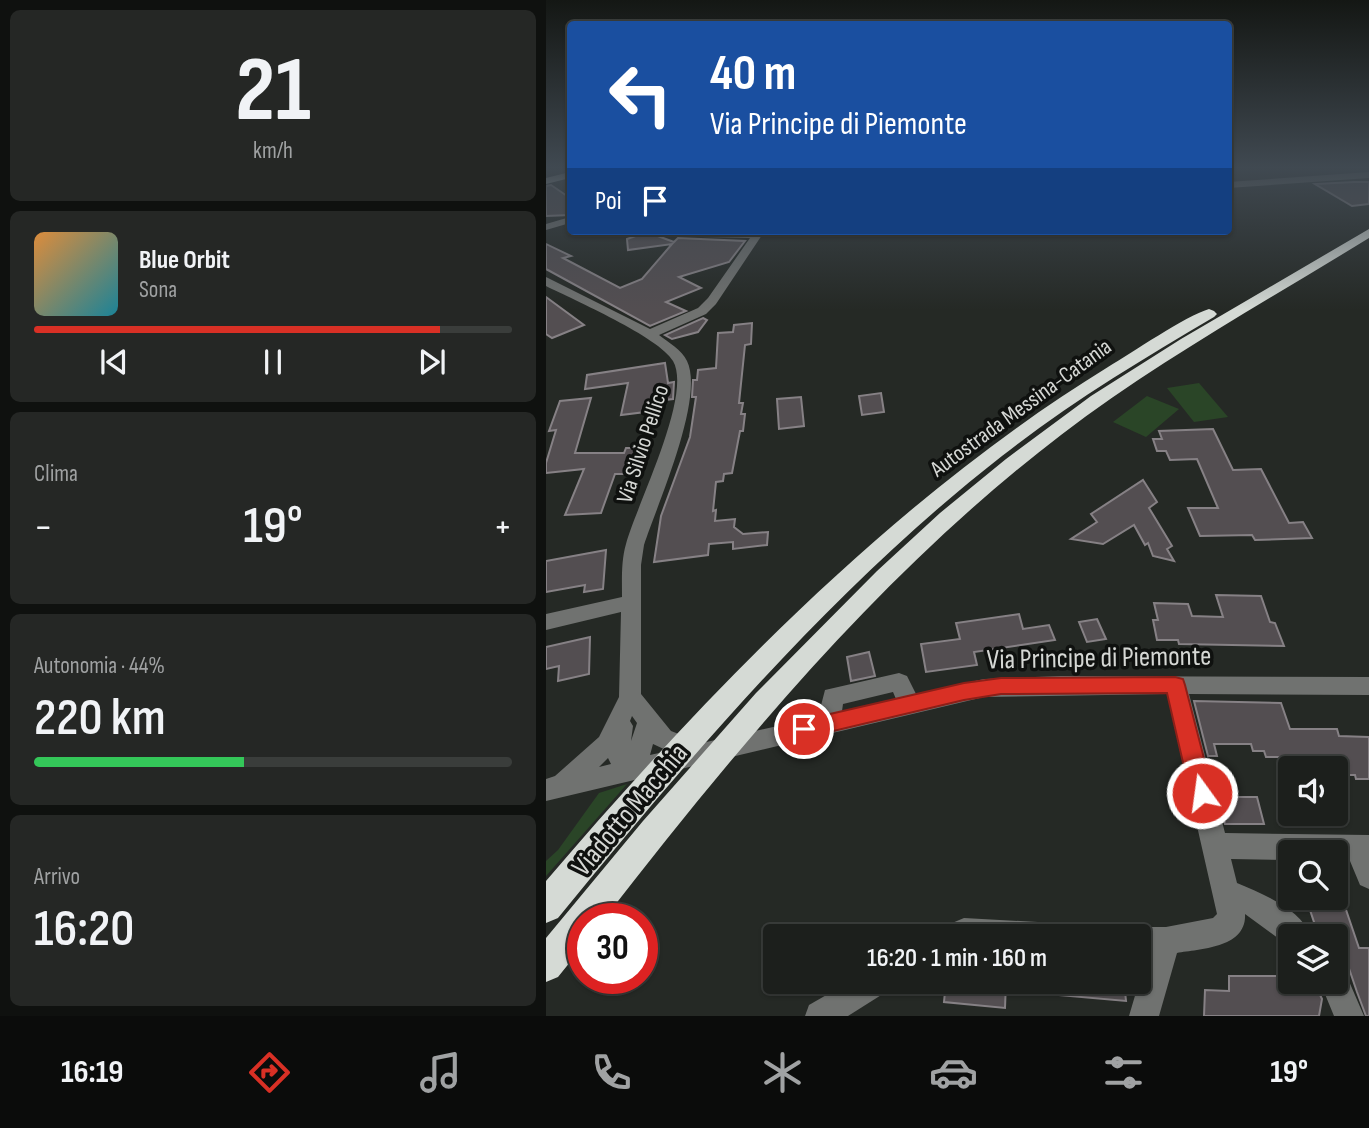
<!DOCTYPE html>
<html lang="it">
<head>
<meta charset="utf-8">
<style>
  body { margin:0; font-family:"Sofia Sans Condensed",sans-serif; background:#252725; color:#f1f3f6; height:100vh; display:flex; flex-direction:column; font-size:26px; white-space:nowrap }
  * { box-sizing:border-box; margin:0 }
  p { font-size:23px; color:#a0a2a3 }
  .icon { flex:none; width:38px; height:38px; fill:none; stroke:currentColor; stroke-width:2; stroke-linecap:round; stroke-linejoin:round }
  .map { position:relative; flex:1; overflow:hidden }
  .panel { display:flex; flex-direction:column; gap:10px; padding:10px; background:#0f110f; width:546px }
  .panel>* { flex:none }
  .top-card { position:absolute; left:21px; top:21px; width:665px; height:214px; border-radius:7px; box-shadow:0 2px 5px #0004,0 0 0 2px #3a3d3b; background:#1a4fa0; color:#fff; overflow:hidden }
  .tools { position:absolute; left:732px; top:756px; display:grid; gap:14px }
  .tools a { display:grid; place-items:center; width:70px; height:70px; border-radius:7px; background:#1c1f1c; box-shadow:0 2px 5px #0004,0 0 0 2px #3a3d3b; font-size:35px }
  .speed { position:absolute; left:21px; top:903px; display:flex; gap:14px; font-size:35px; font-weight:700; text-align:center }
  .speed>* { display:grid; place-content:center; width:91px; height:91px; border-radius:50%; background:#1c1f1c; box-shadow:0 2px 5px #0004,0 0 0 2px #3a3d3b; line-height:1 }
  .speed .limit { border:10px solid #d22; background:#fff; color:#111 }
  .pin { position:absolute; display:grid; place-items:center; width:60px; height:60px; color:#fff; margin:-30px; border:4px solid #fff; border-radius:50%; box-shadow:0 2px 7px #0007 }
  .me { position:absolute; width:77px; margin:-38px; rotate:346deg; stroke-linejoin:round; filter:drop-shadow(0 0 5px #0008) }
  .turn { display:flex; align-items:center; gap:24px; height:147px; padding:0 28px; font-size:32px }
  .turn .icon { width:91px; height:91px; stroke-width:2.5 }
  .turn b { display:block; font-size:49px; line-height:60px }
  .then { display:flex; align-items:center; height:66px; padding:0 28px; background:#0003; gap:14px; font-size:26px }
  .big { font-size:52px; font-weight:600; line-height:1.1 }
  .panel .tile { flex:1; display:flex; flex-direction:column; justify-content:center; gap:10px; min-width:0; padding:0 24px; border-radius:10px; background:#252725 }
  .panel .dial { align-items:center; gap:0 }
  .dial b { font-size:91px; line-height:1 }
  .song { display:flex; align-items:center; gap:21px }
  .cover { width:84px; height:84px; border-radius:10px; background:linear-gradient(135deg,hsl(30 70% 55%),hsl(190 70% 35%)) }
  .played { height:7px; border-radius:4px; background:linear-gradient(90deg,#d93025 85%,#3a3d3b 85%) }
  .keys { display:flex; justify-content:space-around; direction:ltr }
  .heat { display:flex; justify-content:space-between; align-items:center; font-size:38px; direction:ltr }
  .charge { height:10px; border-radius:5px; background:linear-gradient(90deg,#34c759 44%,#3a3d3b 0) }
  .trip { position:absolute; left:217px; top:924px; width:388px; height:70px; border-radius:7px; background:#1c1f1c; box-shadow:0 2px 5px #0004,0 0 0 2px #3a3d3b; font-weight:600; line-height:70px; text-align:center }
  .menu { display:flex; height:112px; justify-content:space-around; align-items:center; background:#0b0c0b; color:#a0a2a3 }
  .menu .icon { width:49px; height:49px }
  .menu .active { color:#d93025 }
  .menu b { font-size:32px; color:#f1f3f6 }
  main { display:flex; flex:1; min-height:0 }
  .map>svg:first-child { display:block }
  .green { fill:#2a4527 }
  .building { fill:#534e51; stroke:#868185; stroke-width:2 }
  .lines { fill:none; stroke-linecap:round; stroke-linejoin:round }
  .minor { fill:#707270; fill-rule:evenodd }
  .major { fill:#b8bcb8; fill-rule:evenodd }
  .highway { fill:#d5dad5; fill-rule:evenodd }
  .route { fill:#d93025; stroke:#8d1f18; stroke-width:2 }
  .labels { text-anchor:middle; dominant-baseline:central; stroke-width:7; stroke-linejoin:round; paint-order:stroke }
  .street-label { font-size:23px; fill:#d5d7d4; stroke:#0f110f }
  .near-street-label { font-size:28px; fill:#d5d7d4; stroke:#0f110f }
</style>
</head>
<body>
<main>
<section class="panel">
<div class="tile dial"><b>21</b><p>km/h</p></div>
<div class="tile">
<div class="song"><i class="cover"></i><div><b>Blue Orbit</b><p>Sona</p></div></div>
<div class="played"></div>
<div class="keys"><svg class="icon" aria-label="previous" viewBox="0 0 24 24"><path d="M18 5L8 12l10 7zM5 5v14"/></svg><svg class="icon" aria-label="pause" viewBox="0 0 24 24"><path d="M8 5v14M16 5v14"/></svg><svg class="icon" aria-label="next" viewBox="0 0 24 24"><path d="M6 5l10 7-10 7zM19 5v14"/></svg></div>
</div>
<div class="tile"><p>Clima</p>
<div class="heat"><a>−</a><b class="big">19°</b><a>+</a></div>
</div>
<div class="tile"><p>Autonomia · 44%</p><b class="big">220 km</b><div class="charge"></div></div>
<div class="tile"><p>Arrivo</p><b class="big">16:20</b></div>
</section>
<div class="map">
<svg width="823" height="1016" viewBox="0 0 823 1016">
  <rect width="100%" height="100%" fill="#252925"/>
  <g class="green">
    <path d="M653,383L682,417L648,422L621,388Z"/>
    <path d="M601,396L633,409L600,437L567,422Z"/>
    <path d="M81,784L0,876V861L12,850L53,793Z"/>
  </g>
  <g class="building">
    <path d="M808,182H823V204L806,206L769,184Z"/>
    <path d="M5,185L24,198V215L0,216V186Z"/>
    <path d="M101,232L128,242L132,238L199,241L183,262L133,277L155,288L120,302L140,311L104,326L0,269V244L25,256L17,258L74,288L96,279L126,244L82,250L81,239Z"/>
    <path d="M0,297L38,325L6,338L0,334Z"/>
    <path d="M157,318L161,320L152,332L126,339L119,335Z"/>
    <path d="M206,323L205,344L199,345L193,403H197L195,414H199L197,431H194L186,473L178,474L177,481L170,482L167,511L170,510L169,521L189,519L188,527L197,534L222,532L221,545L187,549V542L163,544L162,555L108,562L115,516L144,437L150,397H146L147,380H151L152,370L170,368L172,333L187,332L188,325Z"/>
    <path d="M119,363L122,383L128,382L127,399L101,402L99,412L75,415L82,383L39,389L41,375Z"/>
    <path d="M335,393L338,412L316,415L313,396Z"/>
    <path d="M255,397L258,426L233,429L231,399Z"/>
    <path d="M45,398L29,453H78L80,448H99L90,474H69L55,513L19,515L38,469L0,473V463L10,430L3,431L14,401Z"/>
    <path d="M667,429L687,470L715,469L743,523L757,522L766,538L709,540L706,535L654,536L642,508H672L651,459L624,460L620,451H611L607,439H616L613,431Z"/>
    <path d="M597,480L611,502L603,508L626,546L621,549L628,561L607,556L602,543L599,545L588,525L557,544L525,539L551,522L545,514Z"/>
    <path d="M60,550L57,589L38,592L39,585L0,592V561Z"/>
    <path d="M670,595L715,596L724,622L729,623L738,646L633,644L632,640H611L607,620H612L608,603L642,604L646,616L677,617Z"/>
    <path d="M473,614L477,629L503,625L509,640L428,652L431,665L380,672L375,644L414,639L410,623Z"/>
    <path d="M551,619L560,639L541,642L533,622Z"/>
    <path d="M44,637L43,674L12,681L13,666L0,669V647Z"/>
    <path d="M323,652L329,676L305,681L301,657Z"/>
    <path d="M648,701L735,703L744,729H791L793,736L823,737V779H810L809,775H789V768H757L754,757H720L718,751H707L705,744H668L671,756H662Z"/>
    <path d="M668,781H675L679,797H711L718,824H679Z"/>
    <path d="M760,898H796L813,948H823V1016H820L811,992L795,945H789V936H778L775,926L769,925Z"/>
    <path d="M683,976H744V982H768L776,999L773,1016H658L659,990L683,991Z"/>
    <path d="M400,982H460L459,1008L398,1002Z"/>
    <path d="M468,982H578L580,1001L467,991Z"/>
  </g>
  <g class="lines">
    <g class="minor">
      <path d="M823,172V178L682,188V182Z"/>
      <path d="M24,217V223L0,230V224Z"/>
      <path d="M135,231L211,232L216,235L170,304L160,314L113,335C122,342 136,350 141,361C159,398 111,505 98,545L95,565V694L125,731L156,743L272,717L279,690L353,673L361,676L370,694L438,679L515,676L823,677V695L643,694L679,833L823,835V889L814,885L804,861L789,860V852H744V860L685,859L691,883C717,894 755,909 765,936H744V947L699,914C701,948 654,949 631,953L613,1016H583L601,955H593V936H581L583,931L593,927H620L667,918L671,914L621,694L438,697L0,801V779L9,776L53,737L73,697L75,612L0,630V614L76,597C76,580 75,561 80,544C90,506 147,395 127,361C113,337 28,300 0,286V277L104,329L152,308L162,298L204,238L156,237ZM347,692L350,699L296,711L297,704ZM86,716L91,723L85,741L87,726L84,721ZM107,744L122,751L104,755ZM62,758L65,764L53,767Z"/>
      <path d="M418,918L492,922L502,926L506,936H395L399,926Z"/>
      <path d="M789,967L799,972L818,1016H788L774,982H789Z"/>
      <path d="M303,982H345L340,992L302,1016H259L263,1005Z"/>
    </g>
    <path class="major" d="M24,172V178L0,184V178Z"/>
    <g class="highway">
      <path d="M823,229V238C719,302 612,361 515,435C338,570 194,744 58,919H37V946L12,977L0,982V938L97,821L210,693L331,571L394,513L460,459L545,396L635,339Z"/>
      <path d="M663,309L668,311L671,314L668,317C595,360 522,404 456,456C289,586 145,755 12,918L0,923V881C162,691 349,498 562,367C586,353 639,316 663,309Z"/>
    </g>
  </g>
  <linearGradient id="sky" x2="0" y2="1"><stop stop-color="#141714"/><stop offset="0.54" stop-color="#404951"/><stop offset="1" stop-color="#404951" stop-opacity="0"/></linearGradient>
  <rect width="823" height="310" fill="url(#sky)"/>
  <path class="route" d="M629,677L637,679L639,685L667,793L664,800L656,803L648,800L644,793L621,693L455,694L418,700L258,738L251,735L248,729L251,723L258,720L418,683L455,678Z"/>
  <g class="labels">
    <g class="street-label">
      <text transform="translate(475 408) rotate(-36)">Autostrada Messina-Catania</text>
      <text transform="translate(97 444) rotate(-72)">Via Silvio Pellico</text>
    </g>
    <g class="near-street-label">
      <text transform="translate(553 658) rotate(-1)">Via Principe di Piemonte</text>
      <text transform="translate(84 810) rotate(-50)">Viadotto Macchia</text>
    </g>
  </g>
</svg>
<div class="tools">
<a><svg class="icon" aria-label="sound" viewBox="0 0 24 24"><path d="M4 9h4l5-4v14l-5-4H4zM17 9q2 3 0 6"/></svg></a>
<a><svg class="icon" aria-label="search" viewBox="0 0 24 24"><circle cx="10" cy="10" r="6"/><path d="M15 15l6 6"/></svg></a>
<a><svg class="icon" aria-label="layers" viewBox="0 0 24 24"><path d="M12 4l9 5-9 5-9-5zM3 14l9 5 9-5"/></svg></a>
</div>
<div class="speed"><div class="limit">30</div></div>
<div class="pin" style="left:258px;top:729px;background:#d93025"><svg class="icon" aria-label="arrive" viewBox="0 0 24 24"><path d="M6 21V4h12l-3 4 3 4H6"/></svg></div>
<svg class="me" style="left:656px;top:793px" viewBox="-20 -20 40 40"><circle r="17" fill="#d93025" stroke="#fff" stroke-width="3"/><path d="M0-11L8 9 0 5-8 9z" fill="#fff"/></svg>
<div class="trip">16:20 · 1 min · 160 m</div>
<div class="top-card">
<div class="turn"><svg class="icon" aria-label="left" viewBox="0 0 24 24"><path d="M17 20v-9H6M10 6l-5 5 5 5"/></svg><div><b>40 m</b>Via Principe di Piemonte</div></div>
<div class="then">Poi<svg class="icon" aria-label="arrive" viewBox="0 0 24 24"><path d="M6 21V4h12l-3 4 3 4H6"/></svg></div>
</div>
</div>
</main>
<nav class="menu">
<b>16:19</b>
<svg class="icon active" aria-label="directions" viewBox="0 0 24 24"><path d="M12 3l9 9-9 9-9-9zM9 14v-3h6M13 9l2 2-2 2"/></svg>
<svg class="icon" aria-label="music" viewBox="0 0 24 24"><path d="M9 18V5l10-2v13"/><circle cx="6" cy="18" r="3"/><circle cx="16" cy="16" r="3"/></svg>
<svg class="icon" aria-label="phone" viewBox="0 0 24 24"><path d="M5 4h4l2 5-3 2q2 4 5 5l2-3 5 2v4C11 20 4 13 5 4z"/></svg>
<svg class="icon" aria-label="climate" viewBox="0 0 24 24"><path d="M12 3v18M4 7l16 10M4 17L20 7"/></svg>
<svg class="icon" aria-label="car" viewBox="0 0 24 24"><path d="M5 17H2v-5l4-1 3-4h7l3 4 3 1v5h-3M9 17h6M6 11h13"/><circle cx="7" cy="17" r="2"/><circle cx="17" cy="17" r="2"/></svg>
<svg class="icon" aria-label="filters" viewBox="0 0 24 24"><path d="M4 7h16M4 17h16"/><circle cx="9" cy="7" r="2"/><circle cx="15" cy="17" r="2"/></svg>
<b>19°</b>
</nav>
</body>
</html>
